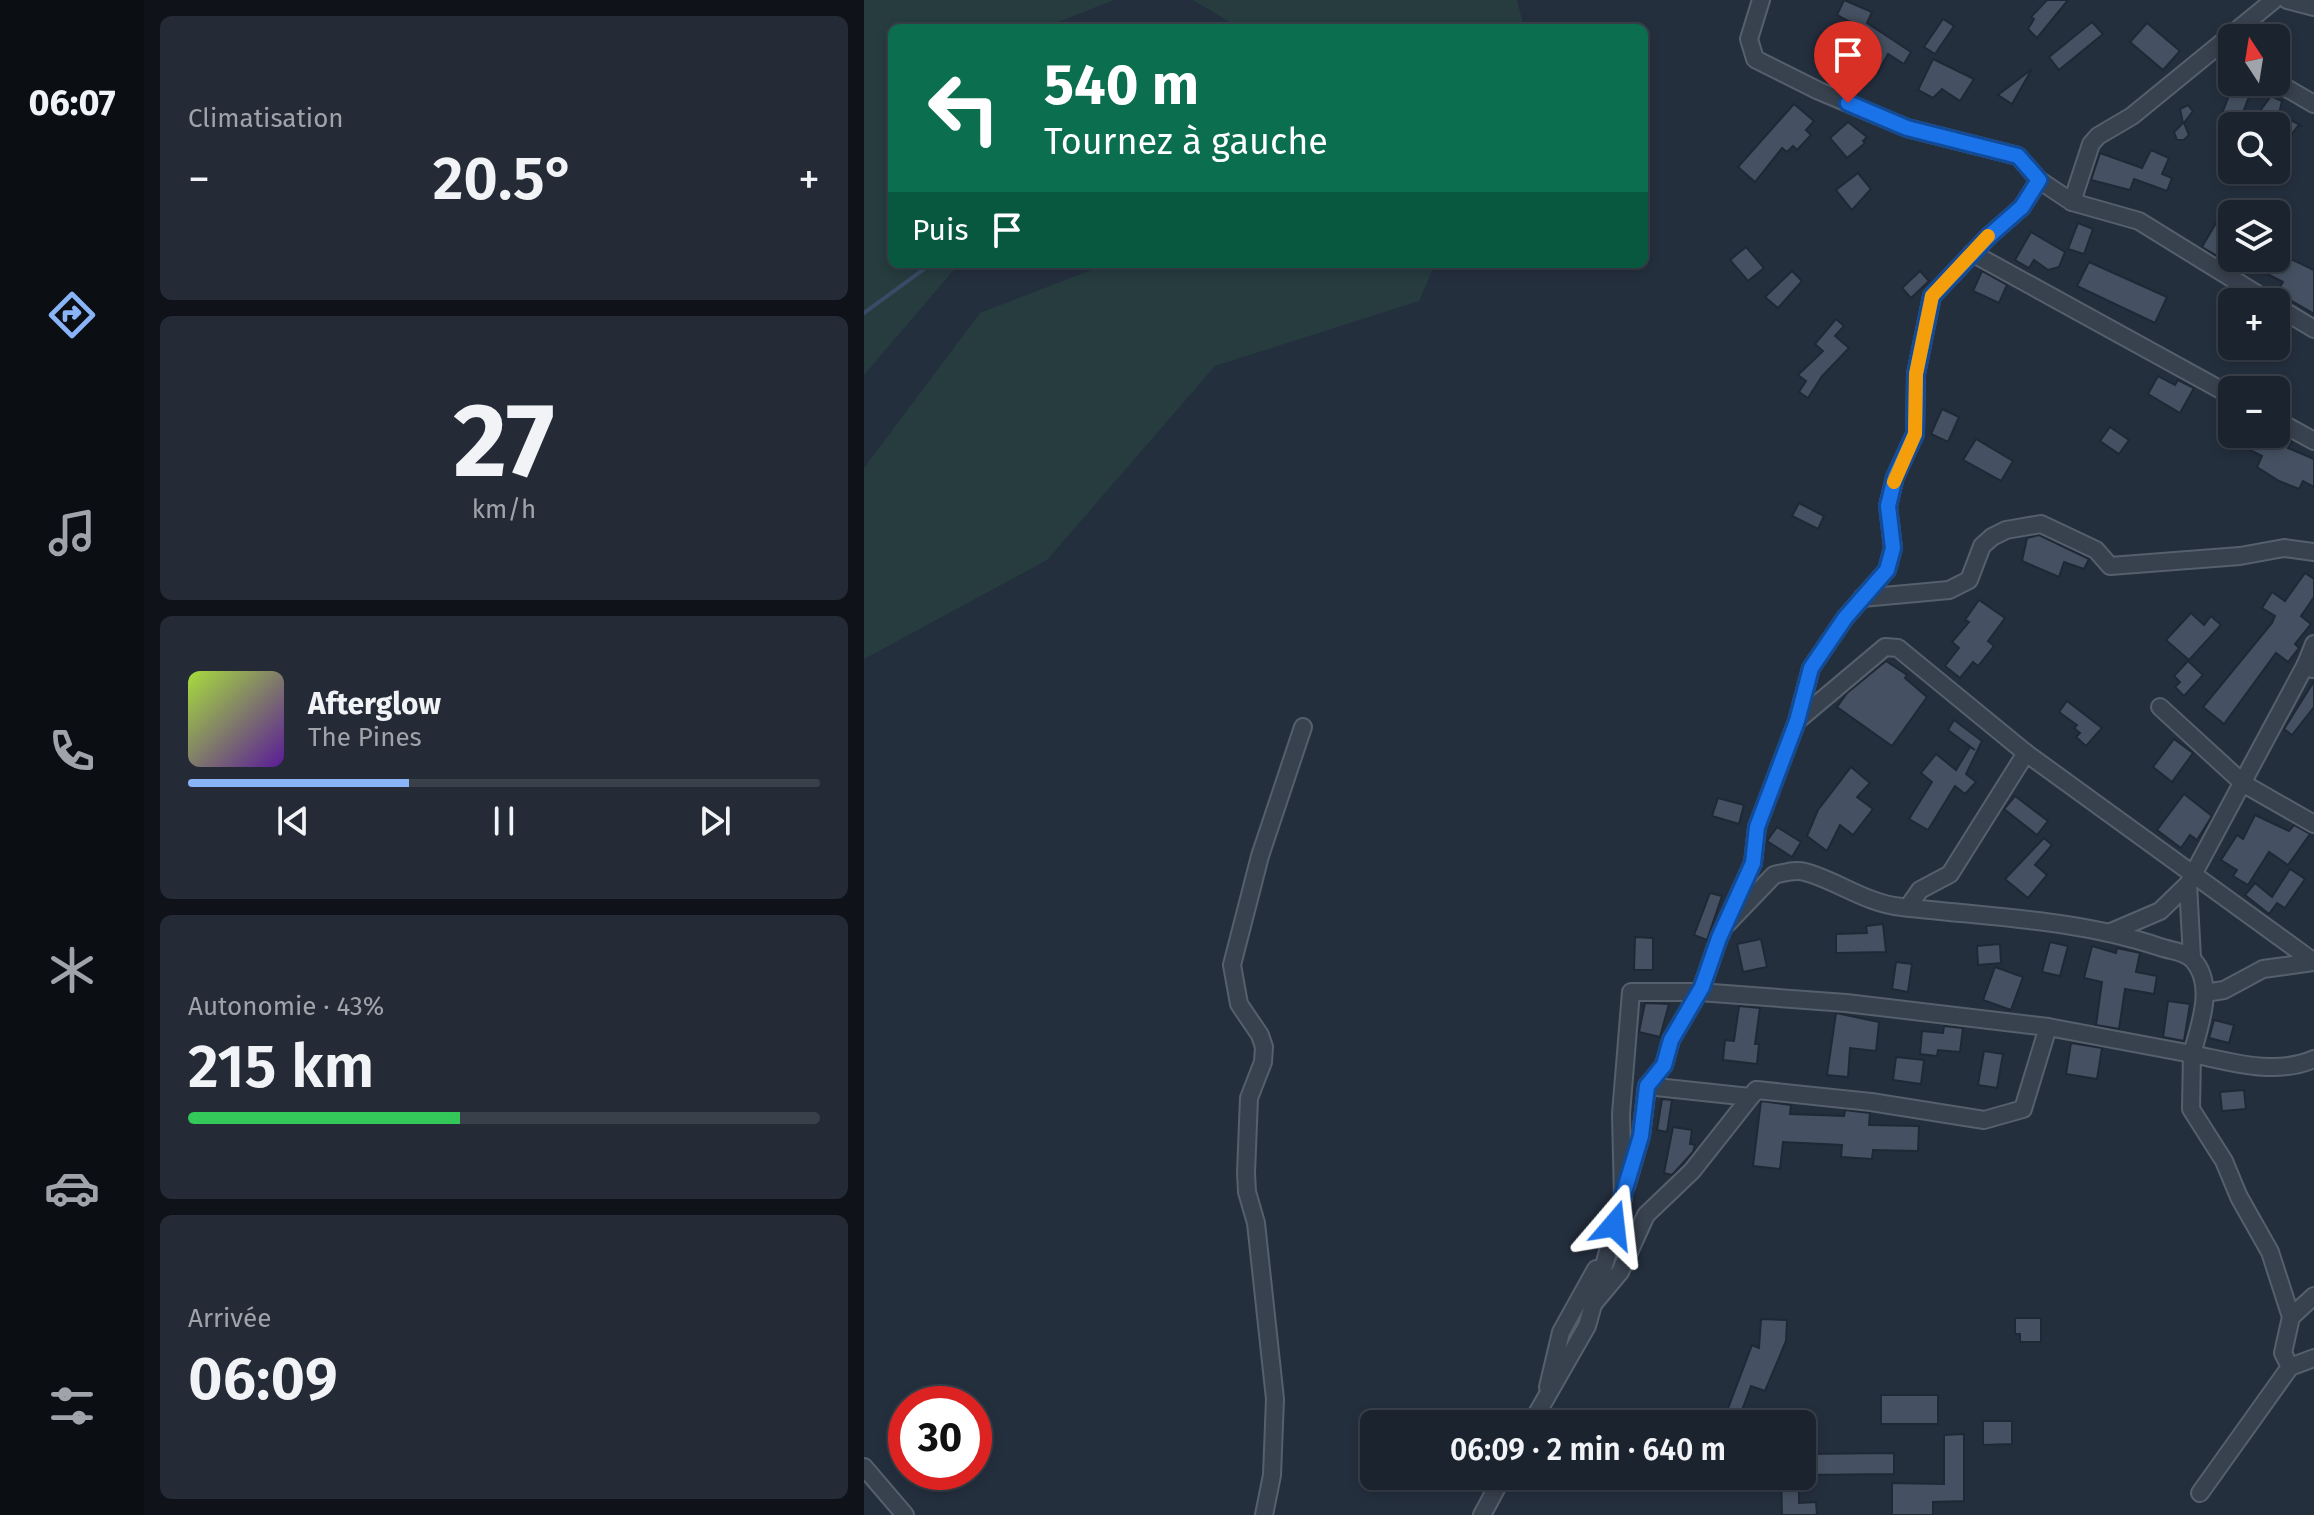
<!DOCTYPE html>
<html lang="fr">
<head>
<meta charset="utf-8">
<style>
  body { margin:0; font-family:"Fira Sans",sans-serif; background:#242b36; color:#f1f3f6; height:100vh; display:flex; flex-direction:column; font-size:30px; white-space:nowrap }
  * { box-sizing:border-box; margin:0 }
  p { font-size:26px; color:#a0a4aa }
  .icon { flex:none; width:44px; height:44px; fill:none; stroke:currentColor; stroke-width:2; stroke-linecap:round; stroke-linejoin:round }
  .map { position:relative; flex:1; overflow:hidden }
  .sheet { display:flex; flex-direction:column; gap:16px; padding:16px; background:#0f1319; width:720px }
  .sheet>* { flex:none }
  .top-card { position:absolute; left:24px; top:24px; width:760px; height:244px; border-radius:12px; box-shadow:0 4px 12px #0003,0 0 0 2px #39404a; background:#0b6e4f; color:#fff; overflow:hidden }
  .needle { width:52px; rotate:348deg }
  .fabs { position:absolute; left:1354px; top:24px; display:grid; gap:16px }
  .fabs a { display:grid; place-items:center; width:72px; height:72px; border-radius:12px; background:#1b232e; box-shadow:0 4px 12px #0003,0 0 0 2px #39404a; font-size:40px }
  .speed { position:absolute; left:24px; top:1386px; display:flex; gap:16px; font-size:40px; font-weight:700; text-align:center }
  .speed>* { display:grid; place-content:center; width:104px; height:104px; border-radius:50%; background:#1b232e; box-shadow:0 4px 12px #0003,0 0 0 2px #39404a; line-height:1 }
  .speed .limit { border:12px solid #d22; background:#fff; color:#111 }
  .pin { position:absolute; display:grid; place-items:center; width:68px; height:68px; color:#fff; margin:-82px -34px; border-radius:50% 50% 50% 0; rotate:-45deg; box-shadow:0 0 8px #0007 }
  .pin .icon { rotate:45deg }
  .me { position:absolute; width:88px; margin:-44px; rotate:17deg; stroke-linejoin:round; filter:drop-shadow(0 0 6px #0008) }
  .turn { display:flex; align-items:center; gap:28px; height:168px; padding:0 24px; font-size:36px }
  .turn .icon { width:104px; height:104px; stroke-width:2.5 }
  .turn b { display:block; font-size:56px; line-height:68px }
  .then { display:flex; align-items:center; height:76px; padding:0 24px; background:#0003; gap:16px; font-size:30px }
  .big { font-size:60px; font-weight:600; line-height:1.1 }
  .sheet .card { flex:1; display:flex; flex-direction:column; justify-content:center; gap:12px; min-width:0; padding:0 28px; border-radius:12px; background:#242b36 }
  .sheet .dial { align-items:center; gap:0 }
  .dial b { font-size:104px; line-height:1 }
  .song { display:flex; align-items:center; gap:24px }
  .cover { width:96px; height:96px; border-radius:12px; background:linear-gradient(135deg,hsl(80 70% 55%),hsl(270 70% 35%)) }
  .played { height:8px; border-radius:4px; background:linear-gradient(90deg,#8ab4f8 35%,#39404a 35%) }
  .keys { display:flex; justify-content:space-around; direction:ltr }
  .heat { display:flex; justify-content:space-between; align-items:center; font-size:44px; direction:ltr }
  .charge { height:12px; border-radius:6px; background:linear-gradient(90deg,#34c759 43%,#39404a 0) }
  .trip { position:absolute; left:496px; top:1410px; width:456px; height:80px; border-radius:12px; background:#1b232e; box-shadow:0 4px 12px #0003,0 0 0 2px #39404a; font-weight:600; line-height:80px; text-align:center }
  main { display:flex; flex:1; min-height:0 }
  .tabs { display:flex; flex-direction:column; width:144px; justify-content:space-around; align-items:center; background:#0b0e12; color:#a0a4aa }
  .tabs .icon { width:56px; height:56px }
  .tabs .selected { color:#8ab4f8 }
  .tabs b { font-size:36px; color:#f1f3f6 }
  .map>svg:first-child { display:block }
  .green { fill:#263c3f }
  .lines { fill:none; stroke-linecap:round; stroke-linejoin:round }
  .stream { stroke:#394c67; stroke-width:4 }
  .building { fill:#455162; stroke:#1f2835; stroke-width:2 }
  .street-casing { stroke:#565f6c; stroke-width:20 }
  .street { stroke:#38414e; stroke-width:16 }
  .route-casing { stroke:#114b97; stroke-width:20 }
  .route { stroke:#1a73e8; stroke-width:14 }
  .slow { stroke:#f59e0b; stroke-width:14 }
</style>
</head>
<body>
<main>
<nav class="tabs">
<b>06:07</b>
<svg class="icon selected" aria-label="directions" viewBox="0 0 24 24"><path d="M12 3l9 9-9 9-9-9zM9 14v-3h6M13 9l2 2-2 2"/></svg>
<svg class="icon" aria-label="music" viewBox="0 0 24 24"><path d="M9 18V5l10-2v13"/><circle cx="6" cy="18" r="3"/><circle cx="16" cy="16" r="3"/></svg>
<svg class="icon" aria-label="phone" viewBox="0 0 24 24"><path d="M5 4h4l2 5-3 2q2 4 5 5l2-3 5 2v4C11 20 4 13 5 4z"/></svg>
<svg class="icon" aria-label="climate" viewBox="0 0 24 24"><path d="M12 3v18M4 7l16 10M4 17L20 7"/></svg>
<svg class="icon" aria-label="car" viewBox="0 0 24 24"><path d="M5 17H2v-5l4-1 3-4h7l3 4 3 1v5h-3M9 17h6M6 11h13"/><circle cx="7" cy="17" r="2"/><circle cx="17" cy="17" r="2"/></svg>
<svg class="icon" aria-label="filters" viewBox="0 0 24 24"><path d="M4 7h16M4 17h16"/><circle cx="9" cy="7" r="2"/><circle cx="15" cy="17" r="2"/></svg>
</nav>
<section class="sheet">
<div class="card"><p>Climatisation</p>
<div class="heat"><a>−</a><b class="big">20.5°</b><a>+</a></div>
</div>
<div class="card dial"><b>27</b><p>km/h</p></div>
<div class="card">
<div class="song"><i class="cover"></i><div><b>Afterglow</b><p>The Pines</p></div></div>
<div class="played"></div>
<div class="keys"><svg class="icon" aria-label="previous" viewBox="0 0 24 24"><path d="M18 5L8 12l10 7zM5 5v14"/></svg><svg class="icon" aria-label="pause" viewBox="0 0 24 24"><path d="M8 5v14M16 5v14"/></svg><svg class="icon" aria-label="next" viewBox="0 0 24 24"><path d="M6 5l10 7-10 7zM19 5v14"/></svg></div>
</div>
<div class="card"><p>Autonomie · 43%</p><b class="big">215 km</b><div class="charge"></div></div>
<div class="card"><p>Arrivée</p><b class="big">06:09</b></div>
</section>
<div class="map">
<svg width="1450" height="1515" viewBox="0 0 1450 1515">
  <rect width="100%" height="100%" fill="#242f3e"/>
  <g class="green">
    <path d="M0,0H250L179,28H28V264H95L0,375Z"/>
    <path d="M329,0H653L660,28H376Z"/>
    <path d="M243,264H571L555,301L351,366L183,560L0,659V468L116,313Z"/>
  </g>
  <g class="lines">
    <path class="stream" d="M0,313L67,264"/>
  </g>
  <g class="building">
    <path d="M980,0L1008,12L1003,23L1047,52L1040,64L1024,54L1012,76L993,66L1008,39L984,28L986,22L973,15Z"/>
    <path d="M1183,0H1204L1173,38L1164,29L1170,19L1167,17Z"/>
    <path d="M1079,19L1090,26L1071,54L1060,47Z"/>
    <path d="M1228,22L1239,34L1195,70L1185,57Z"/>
    <path d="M1283,23L1316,51L1299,70L1266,42Z"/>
    <path d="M1069,59L1110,79L1096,101L1078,89L1069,98L1054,90Z"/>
    <path d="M1168,69L1148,104L1134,95Z"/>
    <path d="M1370,82L1388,89L1374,125L1356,119Z"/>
    <path d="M1407,96L1418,101L1415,114L1438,126H1434L1421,143L1412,165V126H1385Z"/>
    <path d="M930,104L950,121L942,130L947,135L933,150L929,146L923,152L918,148L891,182L874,167Z"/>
    <path d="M1324,105L1329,111L1320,123L1325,135L1320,140H1313L1310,132L1319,123L1316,109Z"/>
    <path d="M984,122L1003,137L999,141L1001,143L983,158L966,138Z"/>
    <path d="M1287,150L1305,158L1298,174L1308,178L1303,191L1270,179L1266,190L1227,180L1236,153L1278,168Z"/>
    <path d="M994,173L1007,189L988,210L972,190Z"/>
    <path d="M1355,218L1368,226V253L1363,262L1338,247Z"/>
    <path d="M1214,223L1229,229L1220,254L1204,249Z"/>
    <path d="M1167,232L1201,252L1195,267L1184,270L1170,260L1165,268L1151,260Z"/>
    <path d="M882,247L900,268L884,281L866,260Z"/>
    <path d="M1412,252L1450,270V314L1421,297L1424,292L1416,287L1419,282L1395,270L1402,258H1412Z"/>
    <path d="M1225,262L1303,297L1291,323L1213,286Z"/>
    <path d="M928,271L938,281L914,308L901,297Z"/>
    <path d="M1056,271L1065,281L1047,298L1038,288Z"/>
    <path d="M1118,271L1143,285L1135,303L1109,291Z"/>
    <path d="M972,319L980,326L971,336L985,348L958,376L944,398L935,392L942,381L934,375L959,351L951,344Z"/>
    <path d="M1294,376L1311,385L1314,380L1330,388L1316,413L1284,394Z"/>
    <path d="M1078,409L1095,417L1084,442L1067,434Z"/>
    <path d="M1246,427L1265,440L1255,454L1236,441Z"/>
    <path d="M1354,434H1411L1428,442L1424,448L1450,459V487L1439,481L1435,489L1415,481L1393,467L1398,456Z"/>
    <path d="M1112,439L1149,461L1137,481L1099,460Z"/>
    <path d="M935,503L960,516L954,529L928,516Z"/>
    <path d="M1175,535L1225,559L1220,569L1200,562L1195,577L1158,561L1163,538Z"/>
    <path d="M1441,573L1450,579V597L1437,616L1447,624L1431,644L1435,648L1424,662L1412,653L1360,724L1339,707L1408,623L1411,616L1398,608L1408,592L1421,601Z"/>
    <path d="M1115,600L1141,618L1124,641L1130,646L1114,666L1109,662L1096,678L1081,666L1095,648L1088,642L1105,622L1101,620Z"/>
    <path d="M1327,613L1340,625L1347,616L1357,625L1325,660L1302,640Z"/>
    <path d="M1022,661L1043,675L1041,678L1063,697L1028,746L973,707L983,693Z"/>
    <path d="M1324,661L1339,675L1320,696L1311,687L1316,682L1310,676Z"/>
    <path d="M1450,681V707L1428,735L1420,729Z"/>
    <path d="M1203,701L1238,728L1222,746L1212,737L1216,733L1210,728L1213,725L1195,712Z"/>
    <path d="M1090,720L1118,741L1102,774L1112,782L1101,794L1091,786L1064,830L1045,819L1068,782L1057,773L1072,754L1092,770L1106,747L1111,750L1084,730Z"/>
    <path d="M1310,739L1329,753L1308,782L1289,767Z"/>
    <path d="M987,767L1006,783L993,797L1009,809L989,835L976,825L963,851L943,836L954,810Z"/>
    <path d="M1320,794L1348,816L1333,840L1326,835L1317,848L1293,830Z"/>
    <path d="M1151,796L1184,821L1173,835L1140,809Z"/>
    <path d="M854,798L880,805L875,824L848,816Z"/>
    <path d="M1391,815L1425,831L1430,825L1446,834L1424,865L1405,852L1384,885L1369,876L1373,870L1357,860L1373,835L1379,839Z"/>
    <path d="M913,827L937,842L928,857L903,841Z"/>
    <path d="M1180,838L1188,845L1171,865L1183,875L1164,898L1141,879Z"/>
    <path d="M1426,869L1441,879L1421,908L1413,903L1405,914L1381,895L1391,883L1408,897Z"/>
    <path d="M846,893L858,896L843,940L830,935Z"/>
    <path d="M1019,924L1022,952L972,953V934L1003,933L1002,926Z"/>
    <path d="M771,937L789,938V970H770Z"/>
    <path d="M897,939L903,967L879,972L873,944Z"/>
    <path d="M1186,942L1204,946L1196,976L1178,972Z"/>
    <path d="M1136,944L1137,963L1114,965L1113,946Z"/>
    <path d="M1228,946L1252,953L1253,948L1276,953L1272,972L1293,976L1290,994L1261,989L1255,1029L1232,1025L1238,982L1220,978Z"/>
    <path d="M1032,962L1048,964L1044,992L1028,989Z"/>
    <path d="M1131,967L1159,977L1147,1010L1119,1000Z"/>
    <path d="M1304,1001L1326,1004L1320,1041L1299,1037Z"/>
    <path d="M781,1003L805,1004L796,1037L775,1032Z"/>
    <path d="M875,1006L896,1008L891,1044H895L893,1064L859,1060L861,1040L870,1041Z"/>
    <path d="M972,1013L1015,1022L1012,1051L986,1048L984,1077L963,1075Z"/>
    <path d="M1350,1020L1370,1025L1365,1043L1345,1038Z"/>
    <path d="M1080,1026L1099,1028L1096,1052L1074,1050L1073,1056L1056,1054L1058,1031L1079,1033Z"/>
    <path d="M1207,1043L1238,1048L1233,1079L1202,1074Z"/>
    <path d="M1120,1051L1139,1054L1133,1088L1114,1085Z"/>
    <path d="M1032,1057L1060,1060L1057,1084L1029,1080Z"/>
    <path d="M1380,1090L1382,1109L1358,1111L1356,1092Z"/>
    <path d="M798,1099L808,1100L803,1132L793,1130Z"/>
    <path d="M897,1101L927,1105L926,1114L980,1116L981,1110L1006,1113L1005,1125L1055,1126L1054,1151L1009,1150L1008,1159L977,1157L978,1145L919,1142L916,1169L889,1166Z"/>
    <path d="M809,1127L828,1130L826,1144L831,1145L829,1152L808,1175L800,1173Z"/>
    <path d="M1151,1318H1177V1342H1156V1334H1151Z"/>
    <path d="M897,1319L923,1320L922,1341L901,1391L887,1386L873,1424L860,1419L888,1345L895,1348Z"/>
    <rect x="1017" y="1395" width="57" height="29"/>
    <path d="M1119,1421H1148V1444L1119,1445Z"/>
    <path d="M1100,1434V1501L1069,1502V1515H1028V1483L1080,1484V1435Z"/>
    <path d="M1030,1453V1474L938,1475V1454Z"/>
    <path d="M917,1476H935V1503L952,1502L953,1515H918Z"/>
  </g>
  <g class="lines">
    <g class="street-casing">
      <g id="street">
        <path d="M897,0L885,39L891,59L955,91L1043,128L1154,156L1175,180L1208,202L1275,221L1406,302"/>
        <path d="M1423,0L1450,7"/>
        <path d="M1412,82L1450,104"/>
        <path d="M1208,202L1227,144L1234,136L1268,116L1410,0"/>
        <path d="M1108,253L1368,396"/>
        <path d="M1412,306L1450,329"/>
        <path d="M1412,420L1450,441"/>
        <path d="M998,598L1085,590L1105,580L1118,546L1128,537L1142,530L1177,524L1232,550L1246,566L1376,556L1420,548L1450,552"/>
        <path d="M1449,669L1442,664L1450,644"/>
        <path d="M1296,707L1380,784L1450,824"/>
        <path d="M933,721L1021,647L1034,648L1162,753L1450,962"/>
        <path d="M1324,884L1328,958"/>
        <path d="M1044,907L1056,890L1086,874L1162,753"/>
        <path d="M1247,932L1296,911L1324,884L1442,664"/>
        <path d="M1341,993L1360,990L1399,969L1450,962"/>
        <path d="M783,1086L886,1097L893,1090L1007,1102L1120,1120L1159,1109L1184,1027"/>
        <path d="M762,1187L777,1136L783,1086L800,1065L807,1040L838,987L855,938L889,863L893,827L933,721L947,668L981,618L1023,570L1029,548L1024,506L1031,477L1051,434L1052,374L1068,296L1125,236L1158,207L1175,180"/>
        <path d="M731,1302L756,1272L782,1215L828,1171L892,1090"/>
        <path d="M1427,1317L1450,1296"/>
        <path d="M1426,1367L1450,1358"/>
        <path d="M684,1387L697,1332L732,1269"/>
        <path d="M667,1424L723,1326L759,1198L757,1114L767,992H835L982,1003L1184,1027L1328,1054C1335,1027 1352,985 1329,960C1321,951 1307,951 1296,947C1213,919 1123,917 1038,907C1003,904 972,880 941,872C931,869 920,873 910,875L863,924"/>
        <path d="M0,1467L41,1515"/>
        <path d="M1336,1493L1426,1367L1419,1353L1427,1317L1406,1252L1375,1197L1360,1161L1327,1109L1328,1054C1368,1062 1411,1076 1450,1059"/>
        <path d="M400,1515L408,1475L411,1399L392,1223L383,1192L382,1173L385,1098L399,1062L400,1047L396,1035L375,1004L368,965L396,856L439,727"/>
        <path d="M618,1515L639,1476"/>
      </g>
    </g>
    <use href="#street" class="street"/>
  </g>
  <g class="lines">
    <g class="route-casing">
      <path id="route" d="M750,1225L777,1136L783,1086L800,1065L807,1040L838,987L855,938L889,863L893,827L933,721L947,668L981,618L1023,570L1029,548L1024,506L1031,477L1051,434L1052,374L1068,296L1125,236L1158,207L1175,180L1154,156L1043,128L984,103"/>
    </g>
    <use href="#route" class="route"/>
    <path class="slow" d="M1030,482L1051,434L1052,374L1068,296L1124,236"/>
  </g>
</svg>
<div class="fabs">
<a><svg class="needle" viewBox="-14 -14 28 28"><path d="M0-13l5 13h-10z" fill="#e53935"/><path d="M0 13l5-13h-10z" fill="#a0a4aa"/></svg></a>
<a><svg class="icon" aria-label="search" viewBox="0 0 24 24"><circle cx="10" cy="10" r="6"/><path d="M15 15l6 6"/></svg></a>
<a><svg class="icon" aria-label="layers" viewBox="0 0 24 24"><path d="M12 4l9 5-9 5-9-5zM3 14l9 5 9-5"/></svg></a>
<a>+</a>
<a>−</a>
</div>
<div class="speed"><div class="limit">30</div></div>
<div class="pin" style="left:984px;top:103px;background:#d93025"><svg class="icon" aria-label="arrive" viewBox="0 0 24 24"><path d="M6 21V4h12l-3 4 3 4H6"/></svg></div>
<svg class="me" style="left:750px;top:1225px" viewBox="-20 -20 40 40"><path d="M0-17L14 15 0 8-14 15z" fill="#1a73e8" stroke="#fff" stroke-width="4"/></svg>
<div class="trip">06:09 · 2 min · 640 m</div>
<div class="top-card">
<div class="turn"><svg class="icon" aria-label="left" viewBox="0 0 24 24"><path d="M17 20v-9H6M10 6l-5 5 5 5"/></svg><div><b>540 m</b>Tournez à gauche</div></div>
<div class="then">Puis<svg class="icon" aria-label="arrive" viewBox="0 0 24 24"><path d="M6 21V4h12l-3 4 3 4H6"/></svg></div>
</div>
</div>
</main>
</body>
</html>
